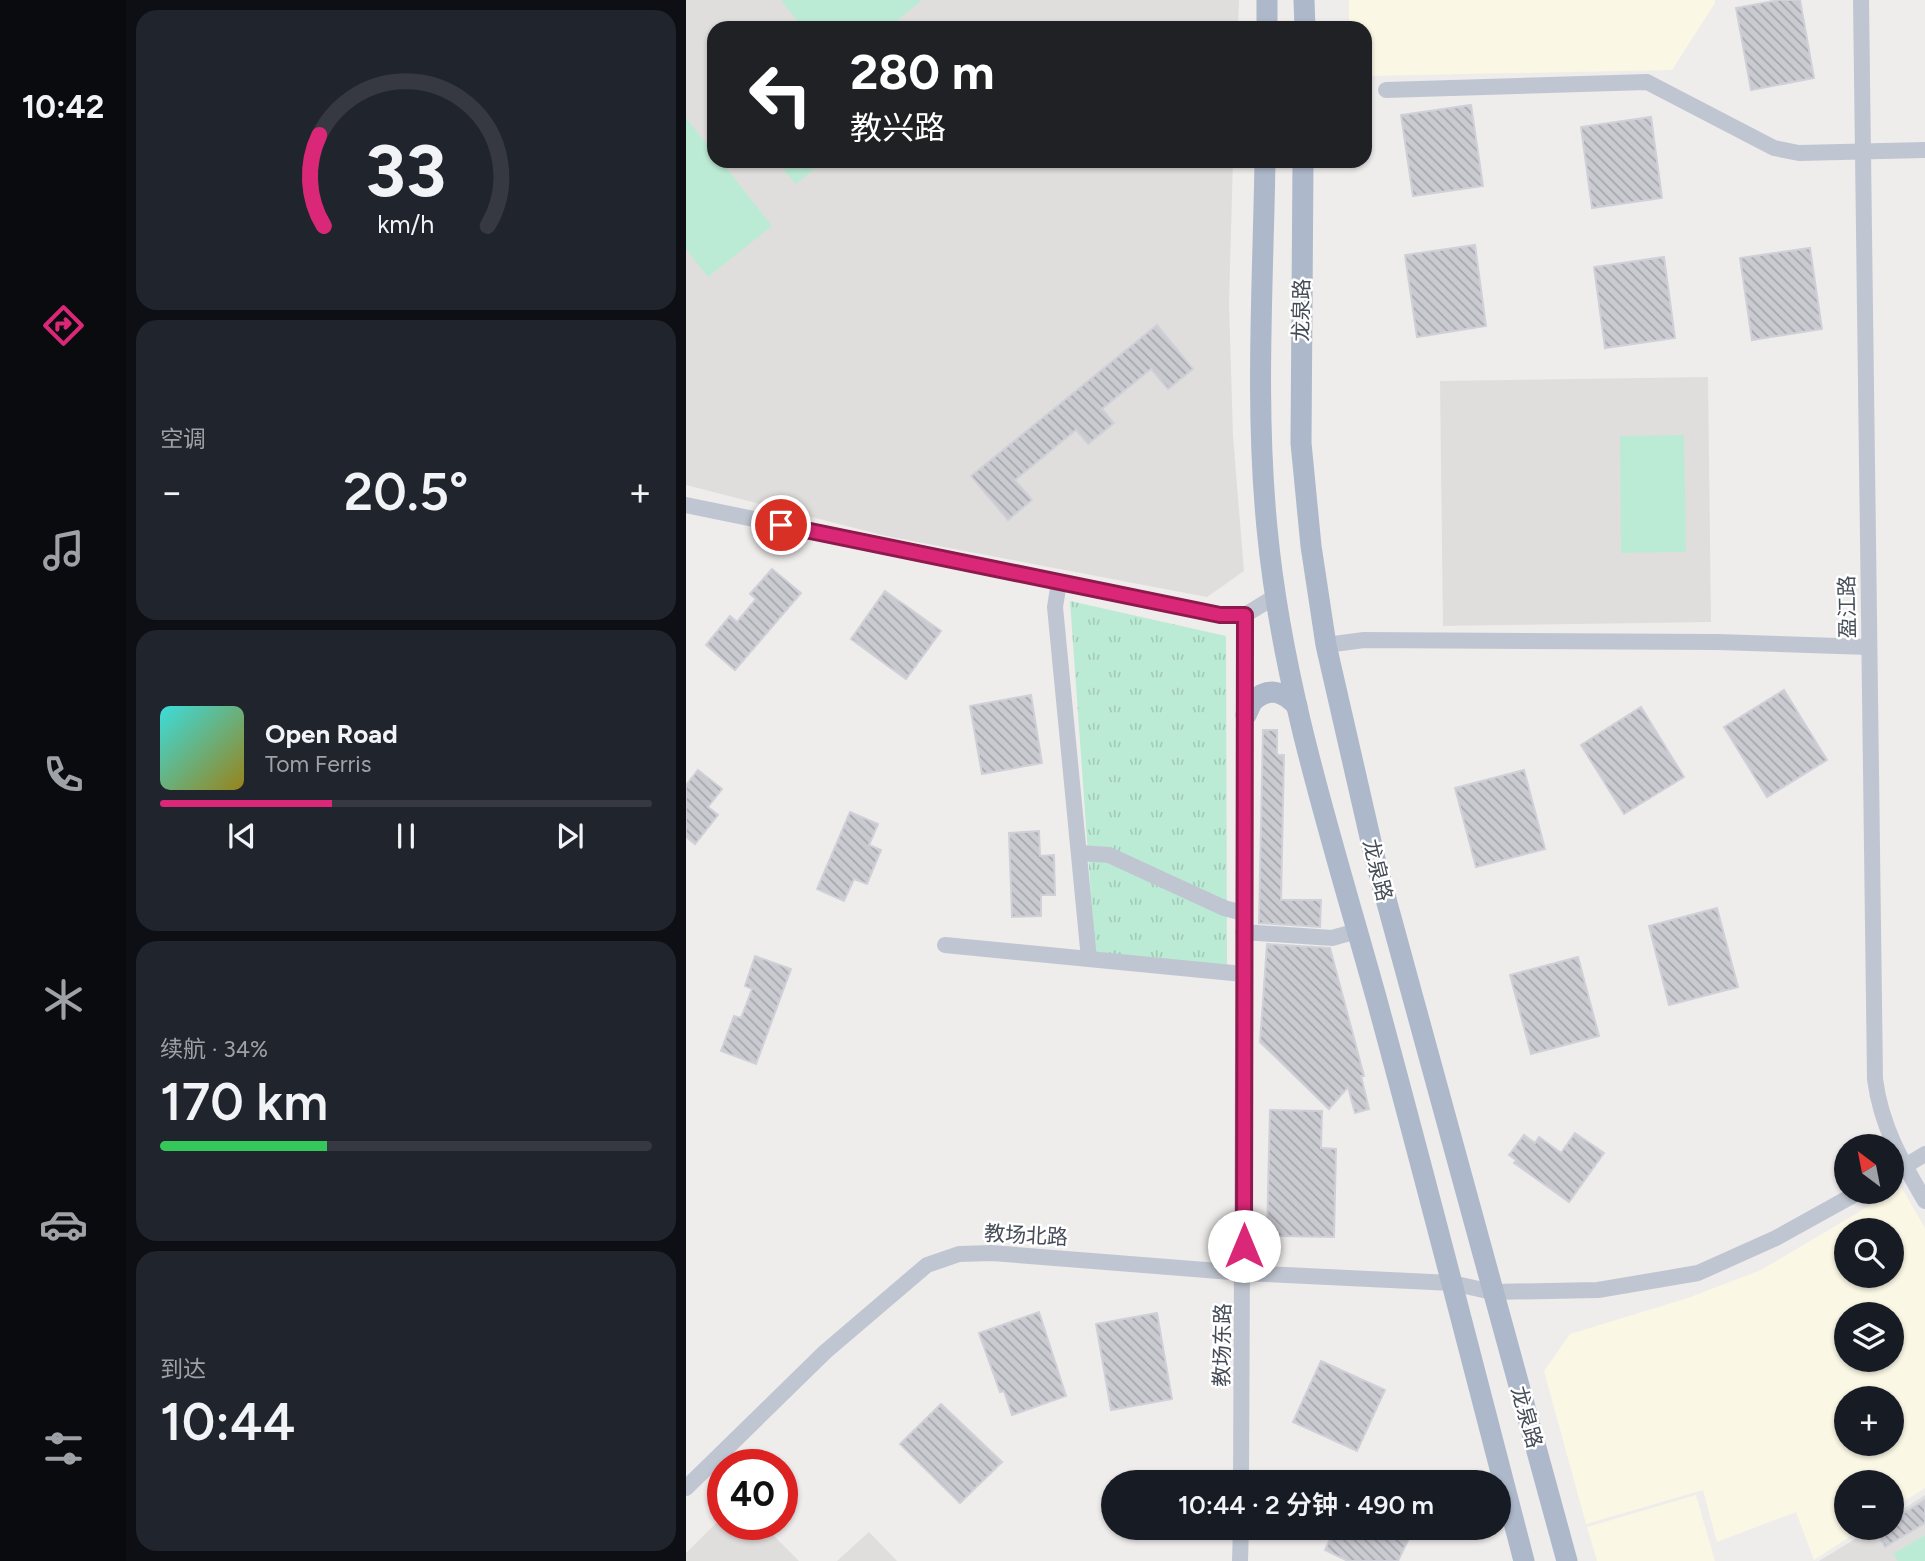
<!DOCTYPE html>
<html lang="zh">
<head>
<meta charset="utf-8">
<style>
  body { margin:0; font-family:Figtree,"Noto Sans SC",sans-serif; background:#20242c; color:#f1f3f6; height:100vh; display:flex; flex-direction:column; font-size:26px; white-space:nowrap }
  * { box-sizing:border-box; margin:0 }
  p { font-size:23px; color:#9ea1a6 }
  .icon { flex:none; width:38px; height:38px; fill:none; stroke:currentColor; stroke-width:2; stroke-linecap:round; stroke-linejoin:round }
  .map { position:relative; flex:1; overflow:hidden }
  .side { display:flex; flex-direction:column; gap:10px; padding:10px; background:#0d0f14; width:560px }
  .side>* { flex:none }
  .hud { position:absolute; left:21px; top:21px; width:665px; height:147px; border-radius:21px; box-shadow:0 2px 5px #0004; background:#202124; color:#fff; overflow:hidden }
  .needle { width:46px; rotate:328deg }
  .buttons { position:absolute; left:1148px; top:1134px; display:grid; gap:14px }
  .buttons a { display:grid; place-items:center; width:70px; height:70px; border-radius:50%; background:#171b24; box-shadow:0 2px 5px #0004; font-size:35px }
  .speed { position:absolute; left:21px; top:1449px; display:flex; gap:14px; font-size:35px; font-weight:700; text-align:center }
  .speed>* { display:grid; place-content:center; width:91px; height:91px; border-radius:50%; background:#171b24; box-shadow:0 2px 5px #0004; line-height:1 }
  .speed .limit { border:10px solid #d22; background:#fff; color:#111 }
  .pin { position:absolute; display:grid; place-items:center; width:60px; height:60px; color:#fff; margin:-30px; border:4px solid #fff; border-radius:50%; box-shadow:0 2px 7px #0007 }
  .me { position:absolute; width:77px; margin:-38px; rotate:0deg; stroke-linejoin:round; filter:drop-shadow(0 0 5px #0008) }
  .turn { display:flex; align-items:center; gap:24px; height:147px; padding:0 28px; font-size:32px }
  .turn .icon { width:91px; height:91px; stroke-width:2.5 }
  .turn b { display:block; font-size:49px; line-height:60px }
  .big { font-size:52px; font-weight:600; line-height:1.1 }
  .side .tile { flex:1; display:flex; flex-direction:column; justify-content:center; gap:10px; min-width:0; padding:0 24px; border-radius:21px; background:#20242c }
  .side .dial { align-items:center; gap:0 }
  .dial svg { height:182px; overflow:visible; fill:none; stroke:#363941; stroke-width:7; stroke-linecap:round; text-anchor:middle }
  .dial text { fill:#f1f3f6; stroke:none }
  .song { display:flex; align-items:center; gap:21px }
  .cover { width:84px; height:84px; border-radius:10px; background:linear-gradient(135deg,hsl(180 70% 55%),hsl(50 70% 35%)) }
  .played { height:7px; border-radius:4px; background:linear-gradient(90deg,#db2777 35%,#363941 35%) }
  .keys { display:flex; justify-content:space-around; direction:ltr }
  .heat { display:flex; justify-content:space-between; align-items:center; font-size:38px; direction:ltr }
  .charge { height:10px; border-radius:5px; background:linear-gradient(90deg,#34c759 34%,#363941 0) }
  .trip { position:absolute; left:415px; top:1470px; width:410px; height:70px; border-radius:35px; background:#171b24; box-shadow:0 2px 5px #0004; font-weight:600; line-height:70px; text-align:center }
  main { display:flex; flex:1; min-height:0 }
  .tab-bar { display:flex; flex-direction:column; width:126px; justify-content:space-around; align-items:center; background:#090b0e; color:#9ea1a6 }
  .tab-bar .icon { width:49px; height:49px }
  .tab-bar .active { color:#db2777 }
  .tab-bar b { font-size:32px; color:#f1f3f6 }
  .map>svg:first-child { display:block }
  .commercial { fill:#faf7e5; fill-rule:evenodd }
  .education { fill:#e0dedd }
  .grass { fill:url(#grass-tufts) }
  .garden { fill:#bcebd5 }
  .building { fill:url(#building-back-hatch); stroke:#d0d1d8; stroke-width:2 }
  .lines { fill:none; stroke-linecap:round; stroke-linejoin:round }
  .minor { stroke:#c0c6d1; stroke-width:16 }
  .major { stroke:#adb8ca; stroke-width:21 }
  .route-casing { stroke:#8e194d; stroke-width:18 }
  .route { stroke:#db2777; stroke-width:12 }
  .labels { text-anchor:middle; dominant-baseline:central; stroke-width:5; stroke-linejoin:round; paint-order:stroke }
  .street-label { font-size:21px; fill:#464d58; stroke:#fff }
</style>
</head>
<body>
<main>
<nav class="tab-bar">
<b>10:42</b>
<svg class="icon active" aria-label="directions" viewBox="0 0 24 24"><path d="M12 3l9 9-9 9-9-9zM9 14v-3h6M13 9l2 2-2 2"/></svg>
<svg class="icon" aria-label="music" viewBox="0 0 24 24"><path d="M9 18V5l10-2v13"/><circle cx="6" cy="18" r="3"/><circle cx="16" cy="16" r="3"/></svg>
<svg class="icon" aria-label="phone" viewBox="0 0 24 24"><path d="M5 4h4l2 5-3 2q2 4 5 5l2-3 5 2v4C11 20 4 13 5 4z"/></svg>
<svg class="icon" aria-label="climate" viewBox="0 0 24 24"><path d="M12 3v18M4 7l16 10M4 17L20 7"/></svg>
<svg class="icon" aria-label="car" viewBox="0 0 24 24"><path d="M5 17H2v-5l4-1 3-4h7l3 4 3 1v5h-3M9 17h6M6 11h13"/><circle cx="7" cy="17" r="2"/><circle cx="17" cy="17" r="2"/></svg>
<svg class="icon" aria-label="filters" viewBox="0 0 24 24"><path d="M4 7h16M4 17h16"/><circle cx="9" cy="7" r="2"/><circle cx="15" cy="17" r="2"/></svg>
</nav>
<section class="side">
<div class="tile dial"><svg viewBox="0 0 100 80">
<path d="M14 69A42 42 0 1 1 86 69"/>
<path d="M14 69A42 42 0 0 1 12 29" stroke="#db2777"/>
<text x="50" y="56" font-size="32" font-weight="700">33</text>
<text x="50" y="72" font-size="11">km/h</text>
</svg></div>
<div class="tile"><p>空调</p>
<div class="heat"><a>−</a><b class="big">20.5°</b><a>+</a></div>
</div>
<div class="tile">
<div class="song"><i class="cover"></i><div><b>Open Road</b><p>Tom Ferris</p></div></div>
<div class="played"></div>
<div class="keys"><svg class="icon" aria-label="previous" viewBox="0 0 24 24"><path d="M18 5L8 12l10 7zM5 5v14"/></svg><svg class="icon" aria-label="pause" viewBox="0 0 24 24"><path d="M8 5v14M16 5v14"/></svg><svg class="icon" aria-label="next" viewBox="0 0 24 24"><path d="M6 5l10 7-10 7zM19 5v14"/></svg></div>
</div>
<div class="tile"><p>续航 · 34%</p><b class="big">170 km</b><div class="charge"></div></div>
<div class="tile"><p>到达</p><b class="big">10:44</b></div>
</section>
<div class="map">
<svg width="1239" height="1561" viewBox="0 0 1239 1561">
  <defs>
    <pattern id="grass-tufts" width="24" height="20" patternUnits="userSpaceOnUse" patternTransform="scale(1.75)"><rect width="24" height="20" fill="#bcebd5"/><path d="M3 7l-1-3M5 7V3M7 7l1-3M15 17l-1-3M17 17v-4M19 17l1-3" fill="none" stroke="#a3cbb9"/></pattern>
    <pattern id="building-back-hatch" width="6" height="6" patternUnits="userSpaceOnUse" patternTransform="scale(1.75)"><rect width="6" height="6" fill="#cacad1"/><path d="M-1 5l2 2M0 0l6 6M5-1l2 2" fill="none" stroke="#a6a6ac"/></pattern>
  </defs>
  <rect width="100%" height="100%" fill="#efecec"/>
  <g class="commercial">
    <path d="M663,0H1029V3L986,70L679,76V28H663Z"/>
    <path d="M1215,1187L1239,1228V1488L1206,1509V1482H1160V1528H1177L1128,1560L1110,1512L1031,1542L1017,1490L900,1524L858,1371L884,1334L1002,1298L1075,1270ZM1160,1230H1206V1276H1160ZM1160,1314H1206V1360H1160ZM1160,1398H1206V1444H1160Z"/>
    <path d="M1010,1495L1029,1561H911L901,1527Z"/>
  </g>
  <g class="education">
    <path d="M0,0H553L552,28H28V161H547L543,303L547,436L558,571L521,597L200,536L0,485Z"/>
    <path d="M1022,377L1025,622L757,626L754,381Z"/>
    <path d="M1239,1495V1561H1133L1187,1528H1206V1516Z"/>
    <path d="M37,1516V1524H76L113,1561H0V1553Z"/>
    <path d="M183,1532L211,1561H151Z"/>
  </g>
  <path class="grass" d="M384,601L540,636L541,966L409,952Z"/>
  <g class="garden">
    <path d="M95,0H236L202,28H117Z"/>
    <path d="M0,118L28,153V161H35L86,226L22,277L0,249Z"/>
    <path d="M90,161H138L110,184Z"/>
    <path d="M998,435L1000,552L935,553L934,436Z"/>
    <path d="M1239,1535V1561H1212L1207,1554Z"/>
  </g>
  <g class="building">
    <path d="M1093,0H1114L1128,78L1065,90L1050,8Z"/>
    <path d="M785,105L797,186L727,196L715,115Z"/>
    <path d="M965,117L976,198L906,208L895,127Z"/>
    <path d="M789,245L800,326L731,337L719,255Z"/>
    <path d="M1124,248L1136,329L1066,340L1054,258Z"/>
    <path d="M978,257L989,338L919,348L908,267Z"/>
    <path d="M471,325L507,369L482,389L465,369L416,409L428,423L402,444L390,430L329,480L346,500L322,520L285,476Z"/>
    <path d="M86,569L115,593L49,670L20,645L44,616L51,622L70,599L64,594Z"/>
    <path d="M199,591L255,631L220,679L165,639Z"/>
    <path d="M1098,690L1141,760L1081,797L1038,727Z"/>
    <path d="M345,695L356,763L296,774L284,706Z"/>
    <path d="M955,707L998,777L938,814L895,745Z"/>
    <path d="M577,730H591V755H598L595,900H635L634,927L573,923Z"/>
    <path d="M12,770L36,789L22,807L32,815L9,844L0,837V785Z"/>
    <path d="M838,770L859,849L790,867L769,788Z"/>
    <path d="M164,812L192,824L183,845L195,850L181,884L168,879L158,901L131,889Z"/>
    <path d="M353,831L354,856L368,855L369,895H355V916L326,917L323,833Z"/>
    <path d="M1031,908L1052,987L983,1005L963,926Z"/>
    <path d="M581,944L644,948L678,1076H675L683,1109L669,1113L662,1087L643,1109L574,1042Z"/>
    <path d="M69,956L105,969L70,1064L35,1051L48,1016L55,1018L66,989L59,986Z"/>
    <path d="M892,957L913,1036L845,1054L824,975Z"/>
    <path d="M584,1110L636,1111L635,1148L650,1149L648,1237L592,1236V1232H581Z"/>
    <path d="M889,1133L918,1153L883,1202L828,1163L830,1160L823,1155L838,1135L849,1143L853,1137L875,1153Z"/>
    <path d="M353,1312L380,1396L326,1415L318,1391L314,1392L293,1333Z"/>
    <path d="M471,1313L486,1399L425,1410L410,1324Z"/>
    <path d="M635,1361L699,1390L671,1451L607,1422Z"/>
    <path d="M255,1404L316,1462L274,1503L214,1444Z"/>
    <path d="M1239,1500V1523L1199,1547L1187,1528H1206V1520Z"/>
    <path d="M649,1528H728L712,1561H662L639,1550Z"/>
  </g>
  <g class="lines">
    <g class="minor">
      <path d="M1175,0L1189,1079C1195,1126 1215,1160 1239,1201"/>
      <path d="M700,90L961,82L1088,148L1113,153L1239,150"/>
      <path d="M0,505L534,615H559"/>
      <path d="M373,582L369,607L403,959"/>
      <path d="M559,615L590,596"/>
      <path d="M640,645L678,640L1032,642L1183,647"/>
      <path d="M394,853L423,855L538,908L557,913"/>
      <path d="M557,932L646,938L671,931"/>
      <path d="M259,945L557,974"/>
      <path d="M1206,1174L1239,1154"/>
      <path d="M555,1482L559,615"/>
      <path d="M0,1488L139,1352L241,1265L273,1254L306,1253L558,1273L766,1283L806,1292L912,1290L1012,1273L1090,1238L1173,1192"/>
      <path d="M554,1561L555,1528"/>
    </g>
    <g class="major">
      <path d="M618,0L619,28"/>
      <path d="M581,28V0"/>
      <path d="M579,161C577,284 569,405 581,528C596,688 647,842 690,997C741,1184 789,1373 838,1561"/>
      <path d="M617,161L615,443L625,546L640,645L689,859L881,1561"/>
      <path d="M560,715L566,702C582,686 597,691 611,706"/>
    </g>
  </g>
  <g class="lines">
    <g class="route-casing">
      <path id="route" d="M95,525L534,615H559L558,1246"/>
    </g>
    <use href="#route" class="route"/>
  </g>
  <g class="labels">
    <g class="street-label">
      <text transform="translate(615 310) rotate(-89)">龙泉路</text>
      <text transform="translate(1161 607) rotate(-91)">盈江路</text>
      <text transform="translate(692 870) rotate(76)">龙泉路</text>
      <text transform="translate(340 1235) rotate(3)">教场北路</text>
      <text transform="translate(536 1345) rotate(-89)">教场东路</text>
      <text transform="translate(841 1417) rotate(74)">龙泉路</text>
    </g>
  </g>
</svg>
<div class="buttons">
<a><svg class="needle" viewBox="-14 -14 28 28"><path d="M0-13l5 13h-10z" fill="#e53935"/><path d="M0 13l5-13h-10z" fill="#9ea1a6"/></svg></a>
<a><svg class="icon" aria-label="search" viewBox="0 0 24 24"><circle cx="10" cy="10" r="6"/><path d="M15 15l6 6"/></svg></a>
<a><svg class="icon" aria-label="layers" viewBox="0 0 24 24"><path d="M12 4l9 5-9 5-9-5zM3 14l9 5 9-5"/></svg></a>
<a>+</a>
<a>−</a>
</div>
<div class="speed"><div class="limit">40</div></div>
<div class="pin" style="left:95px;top:525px;background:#d93025"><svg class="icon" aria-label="arrive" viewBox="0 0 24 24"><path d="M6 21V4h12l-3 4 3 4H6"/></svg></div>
<svg class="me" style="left:558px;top:1246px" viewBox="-20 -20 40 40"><circle r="19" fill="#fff"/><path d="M0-13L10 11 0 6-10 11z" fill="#db2777"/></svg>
<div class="trip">10:44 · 2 分钟 · 490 m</div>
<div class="hud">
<div class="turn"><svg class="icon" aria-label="left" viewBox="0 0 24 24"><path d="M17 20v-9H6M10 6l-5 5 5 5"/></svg><div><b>280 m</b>教兴路</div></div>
</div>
</div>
</main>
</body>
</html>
